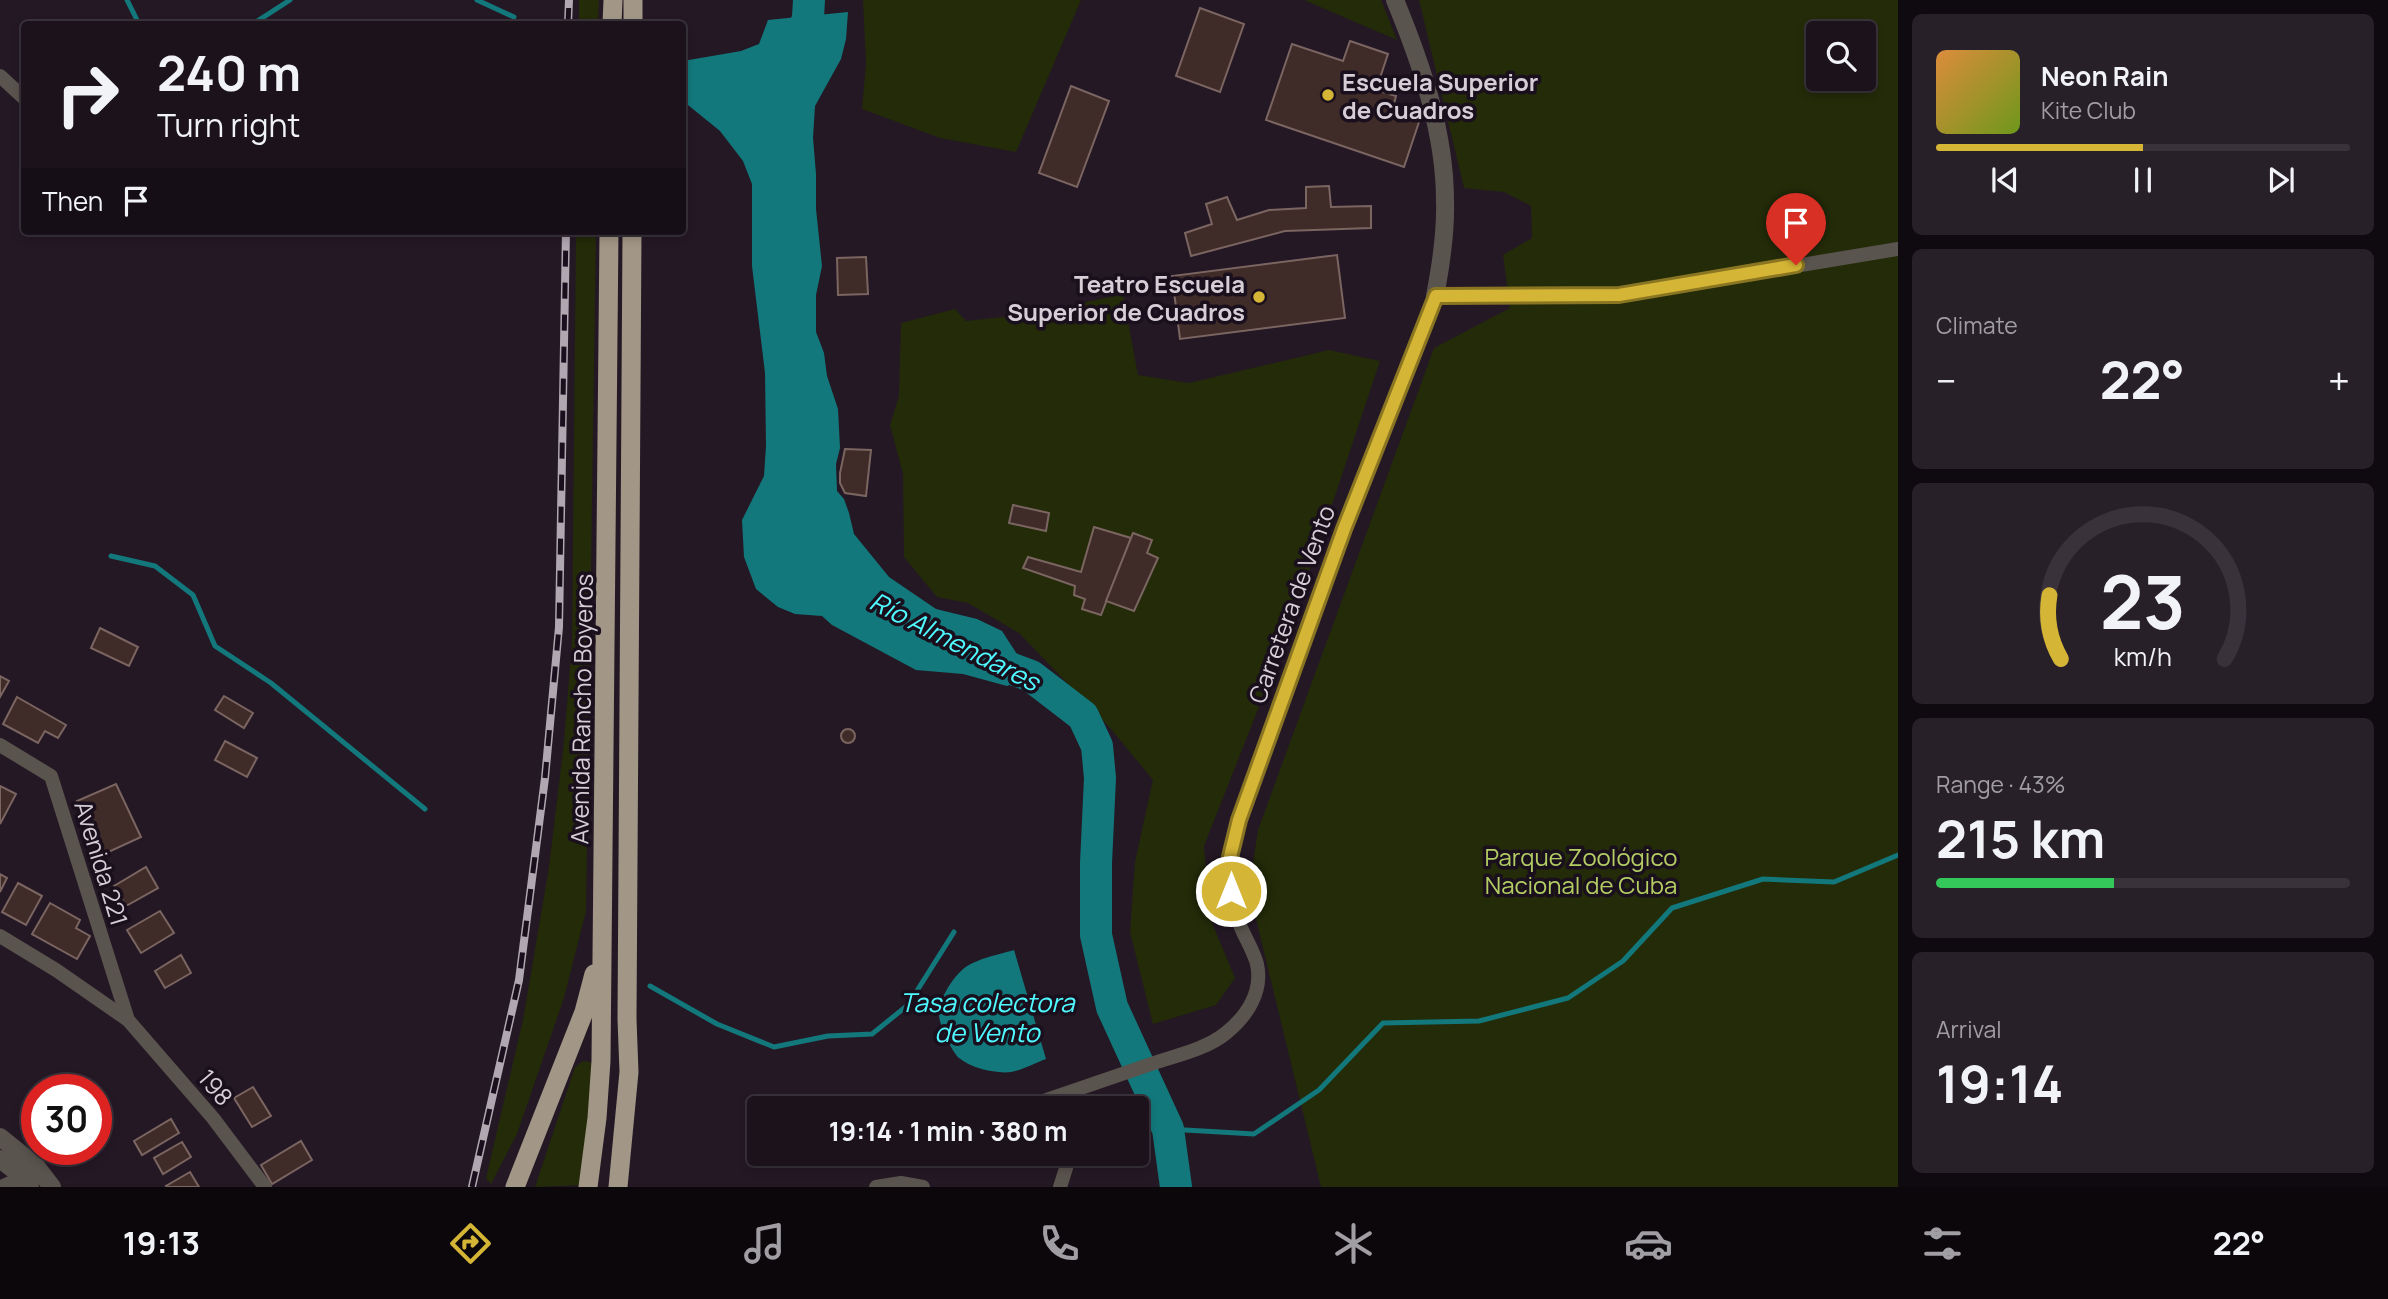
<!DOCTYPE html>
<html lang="en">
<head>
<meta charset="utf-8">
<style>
  body { margin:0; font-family:Manrope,sans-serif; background:#282029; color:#f1f3f6; height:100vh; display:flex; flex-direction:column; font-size:26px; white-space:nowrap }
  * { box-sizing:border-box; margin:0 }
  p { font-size:23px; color:#a09ea3 }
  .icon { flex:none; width:38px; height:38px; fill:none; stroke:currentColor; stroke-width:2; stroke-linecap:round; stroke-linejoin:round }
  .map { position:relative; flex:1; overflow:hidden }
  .sheet { display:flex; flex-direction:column; gap:14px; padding:14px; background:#0f0a0f; width:490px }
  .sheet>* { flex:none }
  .hud { position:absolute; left:21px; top:21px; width:665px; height:214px; border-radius:7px; box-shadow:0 4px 10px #0003,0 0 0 2px #39323b; background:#1b121c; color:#f1f3f6; overflow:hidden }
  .tools { position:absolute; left:1806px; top:21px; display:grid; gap:14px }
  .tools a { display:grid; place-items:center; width:70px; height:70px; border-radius:7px; background:#1b121c; box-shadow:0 4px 10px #0003,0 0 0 2px #39323b; font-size:35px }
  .speed { position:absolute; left:21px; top:1074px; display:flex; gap:14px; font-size:35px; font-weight:700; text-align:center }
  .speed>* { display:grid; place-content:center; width:91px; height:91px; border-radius:50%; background:#1b121c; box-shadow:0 4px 10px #0003,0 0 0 2px #39323b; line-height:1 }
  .speed .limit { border:10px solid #d22; background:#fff; color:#111 }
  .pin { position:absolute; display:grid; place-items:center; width:60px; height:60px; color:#fff; margin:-72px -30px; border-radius:50% 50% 50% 0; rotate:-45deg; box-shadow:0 0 7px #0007 }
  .pin .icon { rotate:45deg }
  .me { position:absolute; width:77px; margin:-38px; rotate:0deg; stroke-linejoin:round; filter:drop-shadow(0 0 5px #0008) }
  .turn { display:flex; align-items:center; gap:24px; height:147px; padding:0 21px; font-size:32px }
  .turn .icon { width:91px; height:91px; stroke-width:2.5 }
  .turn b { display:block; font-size:49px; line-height:60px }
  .then { display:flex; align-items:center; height:66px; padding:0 21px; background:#0003; gap:14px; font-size:26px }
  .big { font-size:52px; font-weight:700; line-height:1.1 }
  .sheet .tile { flex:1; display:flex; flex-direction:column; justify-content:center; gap:10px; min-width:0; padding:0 24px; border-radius:10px; background:#282029 }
  .sheet .dial { align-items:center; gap:0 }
  .dial svg { height:182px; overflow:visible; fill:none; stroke:#39323b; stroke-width:7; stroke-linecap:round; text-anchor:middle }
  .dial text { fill:#f1f3f6; stroke:none }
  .song { display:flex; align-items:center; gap:21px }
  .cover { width:84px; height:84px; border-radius:10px; background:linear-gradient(135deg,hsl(30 70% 55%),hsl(80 70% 35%)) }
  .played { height:7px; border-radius:4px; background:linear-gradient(90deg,#d5b535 50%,#39323b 50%) }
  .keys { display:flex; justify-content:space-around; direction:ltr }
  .heat { display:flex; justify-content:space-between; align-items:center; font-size:38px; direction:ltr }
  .charge { height:10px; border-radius:5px; background:linear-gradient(90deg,#34c759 43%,#39323b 0) }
  .trip { position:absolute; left:747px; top:1096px; width:402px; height:70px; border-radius:7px; background:#1b121c; box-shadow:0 4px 10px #0003,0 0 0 2px #39323b; font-weight:700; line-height:70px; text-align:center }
  .tab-bar { display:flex; height:112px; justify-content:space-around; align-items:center; background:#0b070b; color:#a09ea3 }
  .tab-bar .icon { width:49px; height:49px }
  .tab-bar .active { color:#d5b535 }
  .tab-bar b { font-size:32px; color:#f1f3f6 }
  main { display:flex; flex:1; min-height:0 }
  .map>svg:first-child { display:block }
  .green { fill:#232b09; fill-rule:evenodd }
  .water { fill:#12787b }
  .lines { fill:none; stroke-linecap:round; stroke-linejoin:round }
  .stream { stroke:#12787b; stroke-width:5 }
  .river { stroke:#12787b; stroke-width:32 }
  .building { fill:#3f2b28; stroke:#7b6561; stroke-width:2 }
  .minor { stroke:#59544d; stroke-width:14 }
  .tertiary { stroke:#59544d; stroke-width:18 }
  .trunk { stroke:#a29686; stroke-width:19 }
  .rail-casing { stroke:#b0a7b1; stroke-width:8 }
  .rail { stroke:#1a0f1c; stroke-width:5; stroke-dasharray:16; stroke-linecap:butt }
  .route-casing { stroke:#8a7622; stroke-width:18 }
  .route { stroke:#d5b535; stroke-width:12 }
  .poi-dot { fill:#d5b535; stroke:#1a0f1c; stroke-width:2.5 }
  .labels { text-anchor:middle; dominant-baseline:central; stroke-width:7; stroke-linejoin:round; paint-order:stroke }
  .poi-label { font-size:24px; font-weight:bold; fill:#d6ced7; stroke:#1a0f1c; text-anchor:start }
  .street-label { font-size:24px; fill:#d6ced7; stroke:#1a0f1c }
  .park-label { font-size:24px; fill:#b3cd63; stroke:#1a0f1c }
  .water-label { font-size:26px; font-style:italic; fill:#4ffaff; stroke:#1a0f1c }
</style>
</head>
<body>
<main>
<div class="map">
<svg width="1898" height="1187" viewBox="0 0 1898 1187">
  <rect width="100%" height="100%" fill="#241825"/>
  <g class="green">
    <path d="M579,0H599L598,24H579Z"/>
    <path d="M863,0H1081L1016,152L940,138L862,109L866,63Z"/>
    <path d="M1304,0H1381L1397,40Z"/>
    <path d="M1419,0H1898V1187H1321L1249,890L1258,830L1434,348L1510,308L1503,255L1532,238L1531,206L1504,192L1464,188ZM1818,33H1864V79H1818Z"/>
    <path d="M576,231H596L586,911L564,998L517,1134L491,1184L486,1178L523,1020L549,867L564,742L572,642Z"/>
    <path d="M1123,294L1138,375L1189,383L1329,350L1380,361L1317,550L1276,664L1204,846L1210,918L1235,978L1216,1005L1153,1024L1130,932L1135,862L1153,780L1110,728L1019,633L968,603L937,597L904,557L903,474L890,425L899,396L901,323L955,309L966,321L1032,314Z"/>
    <path d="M583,1061L590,1062L594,1067L582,1185L535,1187L575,1067Z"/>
  </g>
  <g class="water">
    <path d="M848,12L846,39L841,59L815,106L813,138L816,174V209L822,266L816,295V332L824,353L827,376L838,409L840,448L836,464L837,491L844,499L849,513L854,534L889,577L936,609L977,619L1002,631L1031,676L1007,686L963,674L916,670L832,625L822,616L795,614L778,607L756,589L744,557L742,520L764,476L766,446L765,373L752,266V184L743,161L720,131L683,101V61L741,51L759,44L768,20Z"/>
    <path d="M1014,950L1046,1059C1035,1063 1022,1070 1011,1072C996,1074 971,1068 959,1058C952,1052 939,1024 939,1015C939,1000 950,982 960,972C972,959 998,955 1014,950Z"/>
  </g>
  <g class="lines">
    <g class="stream">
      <path d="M127,0L139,24"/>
      <path d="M477,0L514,17"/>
      <path d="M253,24L290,0"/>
      <path d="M111,556L155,566L193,595L215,646L271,683L425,809"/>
      <path d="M650,986L717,1024L774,1047L828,1036L872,1034L908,1005L954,932"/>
      <path d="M1168,1129L1254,1134L1319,1090L1383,1023L1479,1021L1568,998L1623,961L1672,908L1763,879L1834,882L1898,855"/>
    </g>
    <g class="river">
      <path d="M798,56L808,17L809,0"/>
      <path d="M991,661L1031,676L1083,716L1097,746L1100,778L1096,863V935L1112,1007L1168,1129L1176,1187"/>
    </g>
  </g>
  <g class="building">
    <path d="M1200,8L1244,24L1220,92L1176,76Z"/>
    <path d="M1350,41L1388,54L1376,90L1396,96L1394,104L1422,113L1404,167L1266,120L1292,44L1343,61Z"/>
    <path d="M1071,86L1109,101L1077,187L1039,173Z"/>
    <path d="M1329,186L1331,207L1371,206V228L1285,231L1191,256L1185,233L1212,224L1206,204L1227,197L1237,220L1269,210L1306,208V187Z"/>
    <path d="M1337,255L1345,318L1180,339L1172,276Z"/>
    <path d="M866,257L868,294L838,295L837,258Z"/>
    <path d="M845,449L871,450L866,496L845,493L840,483V473Z"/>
    <path d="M1013,505L1049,513L1046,531L1009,523Z"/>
    <path d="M1094,527L1131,538L1101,615L1082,609L1085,599L1074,595L1075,586L1023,568L1028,557L1081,572Z"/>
    <path d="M1133,533L1152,540L1147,553L1158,558L1134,611L1106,601Z"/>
    <path d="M100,628L138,647L129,666L91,648Z"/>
    <path d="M0,676L9,681L0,697Z"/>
    <path d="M224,696L253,713L244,728L215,710Z"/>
    <path d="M17,697L66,725L58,738L45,731L38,743L3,724Z"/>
    <circle cx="848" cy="736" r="7"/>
    <path d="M225,741L257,758L247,777L215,760Z"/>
    <path d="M116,784L141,837L102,855L77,801Z"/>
    <path d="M0,786L16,794L0,824Z"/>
    <path d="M146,867L158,888L126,906L114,886Z"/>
    <path d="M0,874L7,878L0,892Z"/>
    <path d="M18,883L42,896L26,925L2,912Z"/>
    <path d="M50,903L80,920L76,928L90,936L77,959L32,934Z"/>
    <path d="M160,911L174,933L141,953L127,930Z"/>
    <path d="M181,955L191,973L165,988L155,971Z"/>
    <path d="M253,1087L271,1116L252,1127L234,1098Z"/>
    <path d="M171,1119L179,1133L142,1155L134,1141Z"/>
    <path d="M301,1141L312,1160L272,1184L261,1165Z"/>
    <path d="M182,1142L191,1157L163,1174L154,1158Z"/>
    <path d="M190,1172L199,1187H167L166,1186Z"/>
  </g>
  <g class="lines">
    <g class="minor">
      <path d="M0,76L24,98"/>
      <path d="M0,745L51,776L128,1020"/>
      <path d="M0,936L56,970L128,1020L213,1118L265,1187"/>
      <path d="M1048,1108L1046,1100C1083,1087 1120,1075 1157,1062C1179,1055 1208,1048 1226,1033C1247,1016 1263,992 1257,964C1253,949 1243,935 1238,920C1227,883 1231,856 1239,820L1344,529L1435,296L1619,295L1898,249"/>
      <path d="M1,1187L23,1177L30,1171"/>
      <path d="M876,1187L901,1183L923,1187"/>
      <path d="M1060,1187L1067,1165L1063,1153"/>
    </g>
    <g class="tertiary">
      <path d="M1395,0C1421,63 1445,132 1445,201C1446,233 1441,265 1435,296"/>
      <path d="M0,1137L36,1166L52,1187"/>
      <path d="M0,1159L23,1177L30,1187"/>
    </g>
    <g class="trunk">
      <path d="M612,24L613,0"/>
      <path d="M633,24V0"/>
      <path d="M515,1187L584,1012L594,974"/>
      <path d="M588,1187L597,1118L601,1061L609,231"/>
      <path d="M618,1187L629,1072L627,1019L632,231"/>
    </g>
    <g class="rail-casing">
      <g id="rail">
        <path d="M568,24L569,0"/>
        <path d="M472,1187L519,980L545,778L559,627L566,231"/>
      </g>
    </g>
    <use href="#rail" class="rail"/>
  </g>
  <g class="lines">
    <g class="route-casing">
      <path id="route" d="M1231,891L1230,857L1239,820L1344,529L1436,296L1619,295L1796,265"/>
    </g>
    <use href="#route" class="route"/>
  </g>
  <g class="poi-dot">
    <circle cx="1328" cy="95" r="7"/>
    <circle cx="1259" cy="297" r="7"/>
  </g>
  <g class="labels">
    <g class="poi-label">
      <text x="1342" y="81">Escuela Superior<tspan x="1342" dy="28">de Cuadros</tspan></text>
      <text x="1245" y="283" text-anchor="end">Teatro Escuela<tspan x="1245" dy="28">Superior de Cuadros</tspan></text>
    </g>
    <g class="street-label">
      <text transform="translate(1291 604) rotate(-70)">Carretera de Vento</text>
      <text transform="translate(581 709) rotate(-89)">Avenida Rancho Boyeros</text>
      <text transform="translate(102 863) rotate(73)">Avenida 221</text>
      <text transform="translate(216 1087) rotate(50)">198</text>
    </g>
    <g class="park-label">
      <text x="1581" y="856">Parque Zoológico<tspan x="1581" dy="28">Nacional de Cuba</tspan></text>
    </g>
    <g class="water-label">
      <text transform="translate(955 641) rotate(27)">Río Almendares</text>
      <text x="987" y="1002">Tasa colectora<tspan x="987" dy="30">de Vento</tspan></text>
    </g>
  </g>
</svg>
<div class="tools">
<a><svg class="icon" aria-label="search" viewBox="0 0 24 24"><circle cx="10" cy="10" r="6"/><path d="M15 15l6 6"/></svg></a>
</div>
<div class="speed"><div class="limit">30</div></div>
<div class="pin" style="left:1796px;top:265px;background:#d93025"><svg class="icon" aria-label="arrive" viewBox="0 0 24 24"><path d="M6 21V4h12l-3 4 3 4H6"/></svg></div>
<svg class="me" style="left:1231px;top:891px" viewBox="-20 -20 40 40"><circle r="17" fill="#d5b535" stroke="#fff" stroke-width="3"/><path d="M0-11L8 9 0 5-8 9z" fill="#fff"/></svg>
<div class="trip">19:14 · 1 min · 380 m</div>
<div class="hud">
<div class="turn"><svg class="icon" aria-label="right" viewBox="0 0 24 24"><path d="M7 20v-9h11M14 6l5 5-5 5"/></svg><div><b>240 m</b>Turn right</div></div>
<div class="then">Then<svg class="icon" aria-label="arrive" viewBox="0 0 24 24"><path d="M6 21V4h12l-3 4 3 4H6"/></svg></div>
</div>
</div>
<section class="sheet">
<div class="tile">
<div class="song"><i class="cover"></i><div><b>Neon Rain</b><p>Kite Club</p></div></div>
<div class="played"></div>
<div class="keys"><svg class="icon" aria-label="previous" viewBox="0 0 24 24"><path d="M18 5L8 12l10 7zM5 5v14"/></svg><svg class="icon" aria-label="pause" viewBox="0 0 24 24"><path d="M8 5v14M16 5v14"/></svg><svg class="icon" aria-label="next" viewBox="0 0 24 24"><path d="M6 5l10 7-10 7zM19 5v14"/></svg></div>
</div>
<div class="tile"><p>Climate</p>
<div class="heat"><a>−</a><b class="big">22°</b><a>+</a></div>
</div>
<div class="tile dial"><svg viewBox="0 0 100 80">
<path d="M14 69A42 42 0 1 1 86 69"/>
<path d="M14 69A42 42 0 0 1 9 41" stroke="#d5b535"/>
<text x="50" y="56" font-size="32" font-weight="700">23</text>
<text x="50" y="72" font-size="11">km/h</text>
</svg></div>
<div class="tile"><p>Range · 43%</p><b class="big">215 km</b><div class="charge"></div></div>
<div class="tile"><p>Arrival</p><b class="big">19:14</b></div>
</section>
</main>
<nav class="tab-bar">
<b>19:13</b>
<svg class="icon active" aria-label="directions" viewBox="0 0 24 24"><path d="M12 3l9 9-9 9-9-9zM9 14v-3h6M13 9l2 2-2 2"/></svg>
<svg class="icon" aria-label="music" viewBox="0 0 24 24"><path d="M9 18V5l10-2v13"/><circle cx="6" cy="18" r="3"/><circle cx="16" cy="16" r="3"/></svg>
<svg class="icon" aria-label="phone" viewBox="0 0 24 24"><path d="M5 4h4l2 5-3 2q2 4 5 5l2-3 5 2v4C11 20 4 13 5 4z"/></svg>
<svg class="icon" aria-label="climate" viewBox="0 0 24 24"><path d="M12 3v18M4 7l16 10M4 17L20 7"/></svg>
<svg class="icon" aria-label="car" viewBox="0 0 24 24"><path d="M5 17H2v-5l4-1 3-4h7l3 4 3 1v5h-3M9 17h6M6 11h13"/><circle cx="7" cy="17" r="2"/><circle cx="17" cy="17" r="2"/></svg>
<svg class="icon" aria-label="filters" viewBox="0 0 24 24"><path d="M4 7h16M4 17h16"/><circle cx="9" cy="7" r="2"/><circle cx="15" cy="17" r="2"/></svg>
<b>22°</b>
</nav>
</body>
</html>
